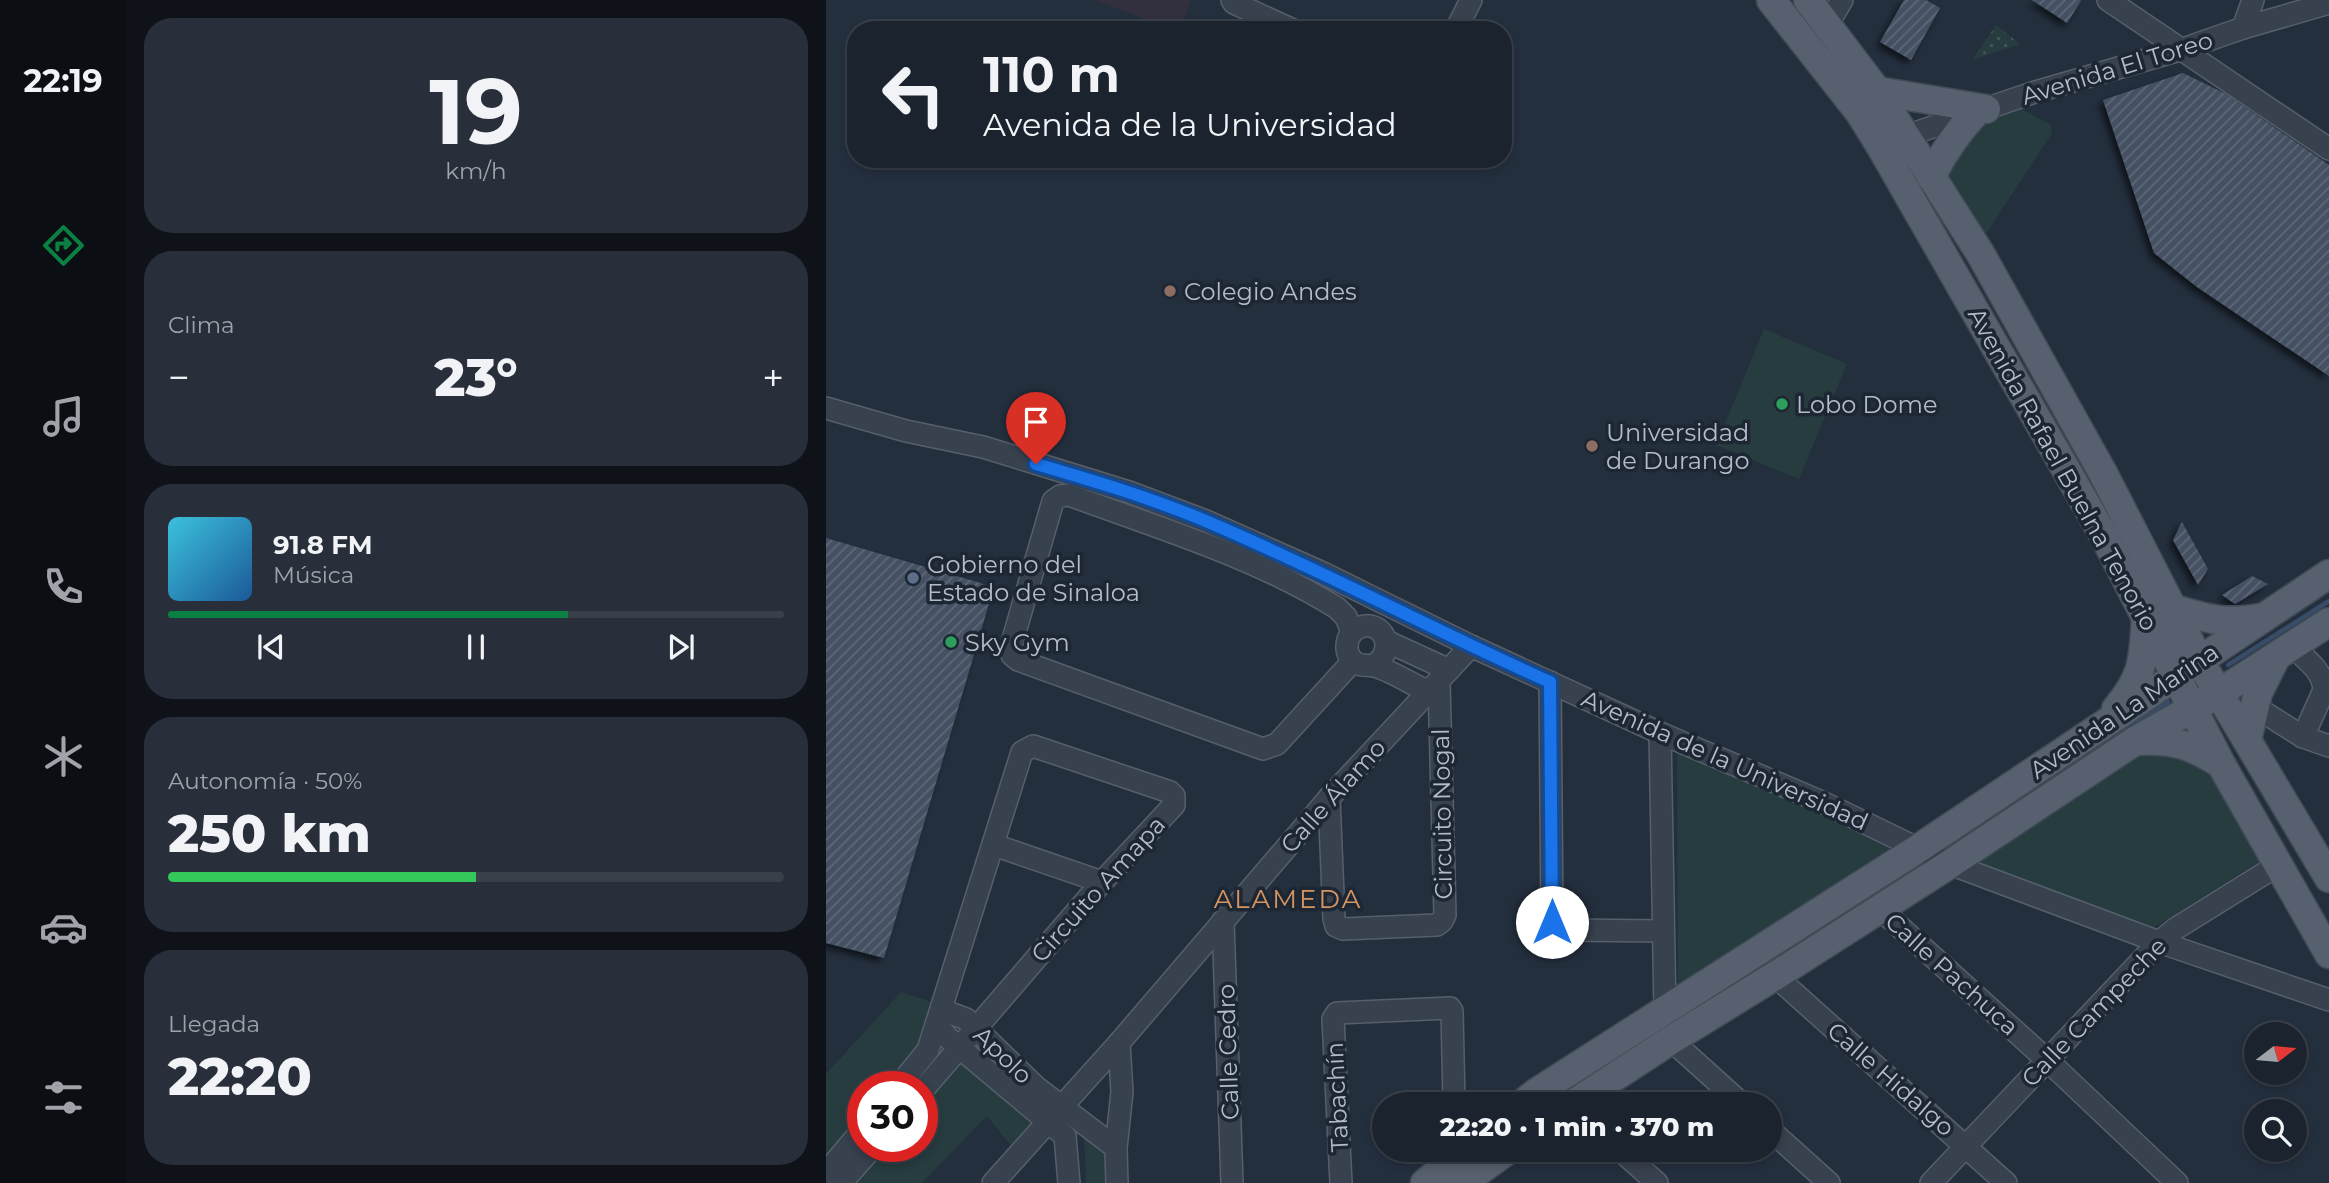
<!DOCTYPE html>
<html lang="es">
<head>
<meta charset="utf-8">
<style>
  body { margin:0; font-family:Montserrat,sans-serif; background:#282f3a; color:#f1f3f6; height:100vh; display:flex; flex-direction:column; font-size:26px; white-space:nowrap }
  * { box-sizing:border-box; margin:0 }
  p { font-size:23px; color:#a0a4aa }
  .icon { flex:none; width:38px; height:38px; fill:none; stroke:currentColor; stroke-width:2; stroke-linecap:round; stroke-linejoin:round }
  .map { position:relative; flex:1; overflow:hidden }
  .details { display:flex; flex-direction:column; gap:18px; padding:18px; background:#0f1319; width:700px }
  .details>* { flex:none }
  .hud { position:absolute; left:21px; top:21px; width:665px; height:147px; border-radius:28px; box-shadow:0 4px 10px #0003,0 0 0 2px #39404a; background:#1b232e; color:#f1f3f6; overflow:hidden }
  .needle { width:46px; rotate:74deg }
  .buttons { position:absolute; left:1418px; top:1022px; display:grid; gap:14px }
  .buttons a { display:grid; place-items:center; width:63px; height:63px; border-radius:50%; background:#1b232e; box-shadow:0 4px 10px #0003,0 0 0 2px #39404a; font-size:35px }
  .speed { position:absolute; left:21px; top:1071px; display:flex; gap:14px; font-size:35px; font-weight:700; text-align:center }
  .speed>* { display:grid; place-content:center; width:91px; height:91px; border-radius:50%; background:#1b232e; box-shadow:0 4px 10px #0003,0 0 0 2px #39404a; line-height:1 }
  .speed .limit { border:10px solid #d22; background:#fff; color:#111 }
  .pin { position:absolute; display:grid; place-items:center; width:60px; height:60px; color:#fff; margin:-72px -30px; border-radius:50% 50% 50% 0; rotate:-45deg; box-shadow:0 0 7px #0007 }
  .pin .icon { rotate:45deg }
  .me { position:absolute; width:77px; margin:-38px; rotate:0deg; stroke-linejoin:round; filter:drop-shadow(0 0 5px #0008) }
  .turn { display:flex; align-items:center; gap:24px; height:147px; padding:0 21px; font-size:32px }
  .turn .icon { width:91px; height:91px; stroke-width:2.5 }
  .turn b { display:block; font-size:49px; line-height:60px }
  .big { font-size:52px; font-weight:800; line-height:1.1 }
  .details .tile { flex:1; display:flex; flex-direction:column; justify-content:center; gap:10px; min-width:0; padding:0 24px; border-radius:28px; background:#282f3a }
  .details .dial { align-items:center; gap:0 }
  .dial b { font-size:91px; line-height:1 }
  .song { display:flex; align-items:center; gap:21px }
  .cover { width:84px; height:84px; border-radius:10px; background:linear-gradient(135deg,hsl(190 70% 55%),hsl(210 70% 35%)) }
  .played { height:7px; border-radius:4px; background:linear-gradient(90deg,#0b8043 65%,#39404a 65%) }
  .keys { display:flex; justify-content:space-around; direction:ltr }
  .heat { display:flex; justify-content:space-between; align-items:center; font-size:38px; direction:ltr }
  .charge { height:10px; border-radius:5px; background:linear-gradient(90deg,#34c759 50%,#39404a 0) }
  .trip { position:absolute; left:546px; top:1092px; width:410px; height:70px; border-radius:35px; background:#1b232e; box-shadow:0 4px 10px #0003,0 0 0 2px #39404a; font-weight:800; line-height:70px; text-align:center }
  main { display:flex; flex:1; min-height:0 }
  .menu { display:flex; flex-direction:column; width:126px; justify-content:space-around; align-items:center; background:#0b0e12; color:#a0a4aa }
  .menu .icon { width:49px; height:49px }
  .menu .current { color:#0b8043 }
  .menu b { font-size:32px; color:#f1f3f6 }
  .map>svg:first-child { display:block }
  .medical { fill:#32303f }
  .grass { fill:url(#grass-dots) }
  .green { fill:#263c3f; fill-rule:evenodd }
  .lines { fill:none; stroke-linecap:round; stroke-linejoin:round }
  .stream { stroke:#394c67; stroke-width:4.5 }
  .building { fill:url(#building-hatch); filter:url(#shadow) }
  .minor-casing { stroke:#565f6c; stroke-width:24 }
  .major-casing { stroke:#414a57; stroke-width:31 }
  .minor { stroke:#38414e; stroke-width:21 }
  .major { stroke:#56606e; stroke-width:28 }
  .route-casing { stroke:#114b97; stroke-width:18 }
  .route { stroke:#1a73e8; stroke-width:12 }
  .education-dot { fill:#8d6e63; stroke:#1d2633; stroke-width:2.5 }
  .leisure-dot { fill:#2e9e5b; stroke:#1d2633; stroke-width:2.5 }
  .service-dot { fill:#5c6f8a; stroke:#1d2633; stroke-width:2.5 }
  .labels { text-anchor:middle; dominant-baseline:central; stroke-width:7; stroke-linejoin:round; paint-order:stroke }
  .street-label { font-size:24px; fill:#b4bcc9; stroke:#1d2633 }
  .poi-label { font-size:24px; fill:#b4bcc9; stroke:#1d2633; text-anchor:start }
  .neighbourhood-label { font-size:26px; letter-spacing:2px; fill:#d59563; stroke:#1d2633 }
</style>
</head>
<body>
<main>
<nav class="menu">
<b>22:19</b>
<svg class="icon current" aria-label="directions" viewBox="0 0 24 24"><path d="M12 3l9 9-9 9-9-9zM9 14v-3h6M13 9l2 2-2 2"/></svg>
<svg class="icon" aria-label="music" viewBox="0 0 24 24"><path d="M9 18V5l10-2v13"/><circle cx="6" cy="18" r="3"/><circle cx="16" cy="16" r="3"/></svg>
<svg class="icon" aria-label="phone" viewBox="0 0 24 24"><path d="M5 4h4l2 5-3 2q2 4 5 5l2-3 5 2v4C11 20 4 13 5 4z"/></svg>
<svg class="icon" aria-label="climate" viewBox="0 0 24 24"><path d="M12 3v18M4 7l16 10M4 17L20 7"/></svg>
<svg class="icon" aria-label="car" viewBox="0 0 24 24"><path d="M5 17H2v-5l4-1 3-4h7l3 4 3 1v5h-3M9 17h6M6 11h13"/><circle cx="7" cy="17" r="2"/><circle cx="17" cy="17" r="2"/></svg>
<svg class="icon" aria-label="filters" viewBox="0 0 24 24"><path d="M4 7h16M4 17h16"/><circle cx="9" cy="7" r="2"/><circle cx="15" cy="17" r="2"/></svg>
</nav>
<section class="details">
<div class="tile dial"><b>19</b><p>km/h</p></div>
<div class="tile"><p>Clima</p>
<div class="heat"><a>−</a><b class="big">23°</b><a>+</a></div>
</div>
<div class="tile">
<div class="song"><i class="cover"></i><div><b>91.8 FM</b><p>Música</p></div></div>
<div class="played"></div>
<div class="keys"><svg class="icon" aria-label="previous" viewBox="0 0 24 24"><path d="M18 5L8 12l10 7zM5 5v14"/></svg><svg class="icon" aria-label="pause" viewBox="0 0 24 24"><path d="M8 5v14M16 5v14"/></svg><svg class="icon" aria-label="next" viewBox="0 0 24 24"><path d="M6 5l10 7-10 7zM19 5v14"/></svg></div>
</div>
<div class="tile"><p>Autonomía · 50%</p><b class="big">250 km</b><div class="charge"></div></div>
<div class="tile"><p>Llegada</p><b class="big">22:20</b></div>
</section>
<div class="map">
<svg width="1503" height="1183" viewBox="0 0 1503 1183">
  <defs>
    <pattern id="grass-dots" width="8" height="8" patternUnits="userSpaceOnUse" patternTransform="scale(1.75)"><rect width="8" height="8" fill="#263c3f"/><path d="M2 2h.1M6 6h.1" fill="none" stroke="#435659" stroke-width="1.8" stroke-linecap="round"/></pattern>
    <pattern id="building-hatch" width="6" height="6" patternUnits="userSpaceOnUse" patternTransform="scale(1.75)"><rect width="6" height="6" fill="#455162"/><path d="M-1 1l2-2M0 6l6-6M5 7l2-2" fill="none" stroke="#5d6877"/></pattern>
    <filter id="shadow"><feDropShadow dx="-4" dy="4" stdDeviation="3.5" flood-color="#0009"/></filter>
  </defs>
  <rect width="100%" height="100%" fill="#242f3e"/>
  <path class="medical" d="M269,0H365L354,30H348Z"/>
  <path class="grass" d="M1170,25L1194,44L1146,60Z"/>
  <g class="green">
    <path d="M1194,108L1225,125L1226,133L1160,234L1151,231L1117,170L1152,118Z"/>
    <path d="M938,329L1021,364L973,479L890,445Z"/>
    <path d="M1322,746L1384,768L1439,858L1322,931L1145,859Z"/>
    <path d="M851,752L1071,843L852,986Z"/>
    <path d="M75,992L112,1004L161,1051L171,1075L211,1118L186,1147L161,1116L96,1183H0V1074ZM37,1087H96V1146H37Z"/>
    <path d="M258,1132L283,1155L284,1183H260Z"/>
  </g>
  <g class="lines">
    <g class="stream">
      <path d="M1402,665L1503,601"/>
      <path d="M1131,840L1342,702"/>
    </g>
  </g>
  <g class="building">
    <path d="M1078,0H1100L1114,8L1085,60L1054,42Z"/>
    <path d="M1206,0H1254L1255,1L1241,23Z"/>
    <path d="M1357,73L1400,94L1503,165V376L1371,287L1328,253L1277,100Z"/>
    <path d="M1356,522L1382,569L1372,585L1347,540Z"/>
    <path d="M0,538L168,587L58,958L0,943Z"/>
    <path d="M1426,576L1442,584L1409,604L1396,595Z"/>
  </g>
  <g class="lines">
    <g class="minor-casing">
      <g id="minor">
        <path d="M406,0L408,3L467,30"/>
        <path d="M1282,0L1503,149"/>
        <path d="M1002,24L1016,0"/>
        <path d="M1417,28L1427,0"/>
        <path d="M630,30L645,0"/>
        <path d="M1080,136L1209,92L1354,50L1417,28L1503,3"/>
        <path d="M0,408L80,431L157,447L303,492L380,521L497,573L645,646L834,733L998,803L1124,864L1333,942L1503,1000"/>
        <path d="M526,632L520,617L511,608C429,557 333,528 243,495L234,496L227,501L185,646L186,655L192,660L437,749L451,744L527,661"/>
        <path d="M560,641L623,670"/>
        <path d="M1466,646C1479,659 1497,670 1498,690L1477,737"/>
        <path d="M547,666C573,650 556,617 532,628C520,634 517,651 527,661C533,667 540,664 548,666C566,671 585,684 603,692"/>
        <path d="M724,682L726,922L729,928L736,930L837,931"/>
        <path d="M1428,706L1477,737L1503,746"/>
        <path d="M834,733L839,1011L845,1040L916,1104"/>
        <path d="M503,798L508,919L510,926L517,929L611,925L616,921L619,915L613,681"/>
        <path d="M168,845L276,882"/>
        <path d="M1054,909L1221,1060L1351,1183"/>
        <path d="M397,921L406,1183"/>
        <path d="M949,976L1180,1183"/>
        <path d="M116,1010L140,1019L210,1087L290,1148"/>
        <path d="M110,1024L122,1038L239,1136L243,1183"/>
        <path d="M72,1087L102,1050L196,752L207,746L344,792L348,796V805L276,882L96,1091"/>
        <path d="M943,1129L1003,1183"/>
        <path d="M794,1150L831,1183"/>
        <path d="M0,1173L37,1129"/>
        <path d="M15,1183L48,1146"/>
        <path d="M167,1183L293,1043L503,798L645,646"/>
        <path d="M291,1183L290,1148L296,1092L293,1043"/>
        <path d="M515,1183L507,1019L511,1013L624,1008L626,1011L628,1104"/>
        <path d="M1105,1183L1333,942L1349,929L1452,865"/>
      </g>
    </g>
    <g class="major-casing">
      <g id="major">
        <path d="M945,0L1034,113L1055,147L1278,536L1395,764L1503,954"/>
        <path d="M982,0L1051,91L1154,253L1277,473L1373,660L1503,878"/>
        <path d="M1051,91L1160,109"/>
        <path d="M1105,177C1117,153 1131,132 1150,112"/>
        <path d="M1348,609C1383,619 1396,624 1434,618"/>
        <path d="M1290,709C1318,676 1317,660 1320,619"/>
        <path d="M1421,740L1432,693L1450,657"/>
        <path d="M1312,741C1348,739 1365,745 1395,764"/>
        <path d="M696,1104L711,1092L1093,848L1503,574"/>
        <path d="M747,1104L845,1040L949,976L1124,864L1309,741L1393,693L1503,622"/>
        <path d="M599,1183L639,1150"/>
        <path d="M636,1183L682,1150"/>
      </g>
    </g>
    <use href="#minor" class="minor"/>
    <use href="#major" class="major"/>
  </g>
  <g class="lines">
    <g class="route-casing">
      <path id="route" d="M210,464C268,481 326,498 382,522C498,571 609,631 724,682L726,922"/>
    </g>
    <use href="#route" class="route"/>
  </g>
  <g class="education-dot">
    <circle cx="344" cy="291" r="7"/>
    <circle cx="766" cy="446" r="7"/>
  </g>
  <g class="leisure-dot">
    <circle cx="956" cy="404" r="7"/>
    <circle cx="125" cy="642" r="7"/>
  </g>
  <circle class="service-dot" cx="87" cy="578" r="7"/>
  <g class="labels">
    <g class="street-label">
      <text transform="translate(1291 68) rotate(-17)">Avenida El Toreo</text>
      <text transform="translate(1237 469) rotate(61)">Avenida Rafael Buelna Tenorio</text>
      <text transform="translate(1298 711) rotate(-34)">Avenida La Marina</text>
      <text transform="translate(899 760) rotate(24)">Avenida de la Universidad</text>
      <text transform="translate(507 796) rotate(-48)">Calle Álamo</text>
      <text transform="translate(616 814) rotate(-91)">Circuito Nogal</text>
      <text transform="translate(272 889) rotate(-48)">Circuito Amapa</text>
      <text transform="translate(1126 974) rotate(42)">Calle Pachuca</text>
      <text transform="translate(1268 1012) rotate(-46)">Calle Campeche</text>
      <text transform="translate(402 1052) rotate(-92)">Calle Cedro</text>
      <text transform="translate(177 1055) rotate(44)">Apolo</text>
      <text transform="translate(1065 1079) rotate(41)">Calle Hidalgo</text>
      <text transform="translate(511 1097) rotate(-93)">Tabachín</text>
    </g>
    <g class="poi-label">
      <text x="358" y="291">Colegio Andes</text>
      <text x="970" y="404">Lobo Dome</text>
      <text x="780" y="432">Universidad<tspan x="780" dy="28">de Durango</tspan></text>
      <text x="101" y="564">Gobierno del<tspan x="101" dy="28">Estado de Sinaloa</tspan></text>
      <text x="139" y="642">Sky Gym</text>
    </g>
    <g class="neighbourhood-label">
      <text x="462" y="899">ALAMEDA</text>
    </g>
  </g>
</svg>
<div class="buttons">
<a><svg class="needle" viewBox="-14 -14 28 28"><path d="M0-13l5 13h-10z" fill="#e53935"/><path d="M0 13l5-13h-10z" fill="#a0a4aa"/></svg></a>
<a><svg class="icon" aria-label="search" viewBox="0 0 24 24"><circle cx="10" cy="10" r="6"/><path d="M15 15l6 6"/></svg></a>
</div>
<div class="speed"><div class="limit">30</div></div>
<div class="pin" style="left:210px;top:464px;background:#d93025"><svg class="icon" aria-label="arrive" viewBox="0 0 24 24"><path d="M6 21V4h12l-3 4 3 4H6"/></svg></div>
<svg class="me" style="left:726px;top:922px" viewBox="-20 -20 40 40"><circle r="19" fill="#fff"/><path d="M0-13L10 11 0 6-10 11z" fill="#1a73e8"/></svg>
<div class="trip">22:20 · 1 min · 370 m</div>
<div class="hud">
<div class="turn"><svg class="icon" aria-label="left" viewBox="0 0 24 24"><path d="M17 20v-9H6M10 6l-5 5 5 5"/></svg><div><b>110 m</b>Avenida de la Universidad</div></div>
</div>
</div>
</main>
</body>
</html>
